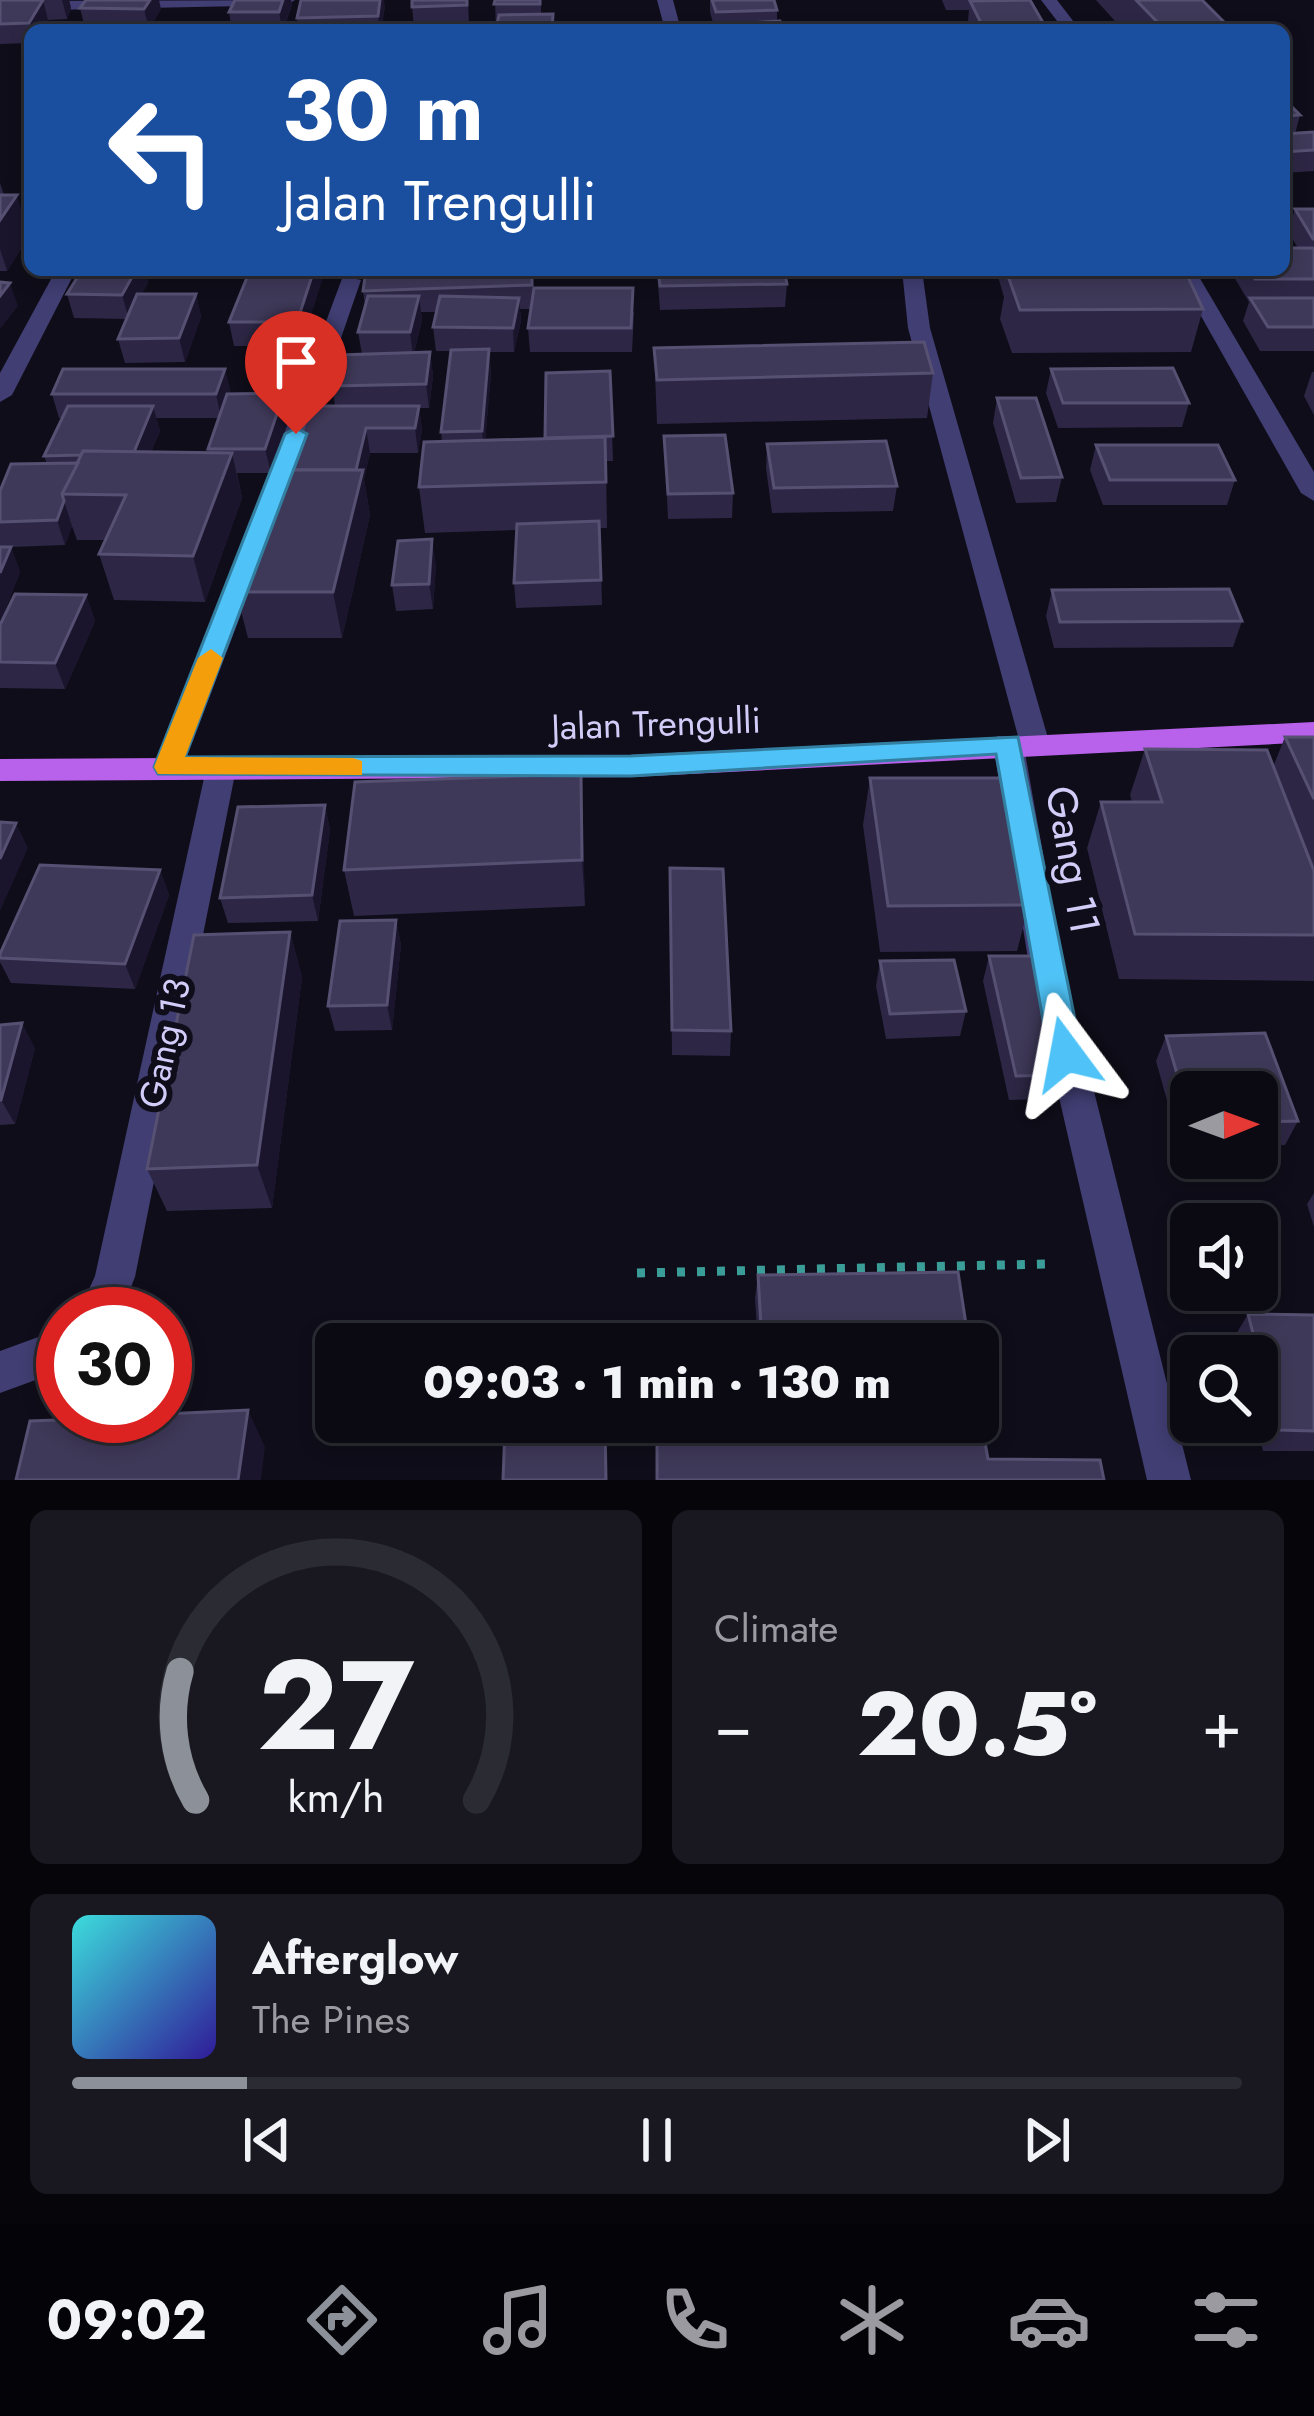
<!DOCTYPE html>
<html lang="en">
<head>
<meta charset="utf-8">
<style>
  body { margin:0; font-family:Jost,sans-serif; background:#191821; color:#f1f3f6; height:100vh; display:flex; flex-direction:column; font-size:45px; white-space:nowrap }
  * { box-sizing:border-box; margin:0 }
  p { font-size:39px; color:#9a9aa0 }
  .icon { flex:none; width:66px; height:66px; fill:none; stroke:currentColor; stroke-width:2; stroke-linecap:round; stroke-linejoin:round }
  .map { position:relative; height:1480px; overflow:hidden }
  .sheet { display:flex; flex-direction:column; gap:30px; padding:30px; background:#06060a; flex:1 }
  .sheet>* { flex:none }
  .banner { position:absolute; left:24px; top:24px; width:1266px; height:252px; border-radius:18px; box-shadow:0 6px 18px #0003,0 0 0 3px #2b2b33; background:#1a4fa0; color:#fff; overflow:hidden }
  .needle { width:78px; rotate:89deg }
  .controls { position:absolute; left:1170px; top:1071px; display:grid; gap:24px }
  .controls a { display:grid; place-items:center; width:108px; height:108px; border-radius:18px; background:#0b0a13; box-shadow:0 6px 18px #0003,0 0 0 3px #2b2b33; font-size:60px }
  .speed { position:absolute; left:36px; top:1287px; display:flex; gap:24px; font-size:60px; font-weight:700; text-align:center }
  .speed>* { display:grid; place-content:center; width:156px; height:156px; border-radius:50%; background:#0b0a13; box-shadow:0 6px 18px #0003,0 0 0 3px #2b2b33; line-height:1 }
  .speed .limit { border:18px solid #d22; background:#fff; color:#111 }
  .pin { position:absolute; display:grid; place-items:center; width:102px; height:102px; color:#fff; margin:-123px -51px; border-radius:50% 50% 50% 0; rotate:-45deg; box-shadow:0 0 12px #0007 }
  .pin .icon { rotate:45deg }
  .me { position:absolute; width:132px; margin:-66px; rotate:347deg; stroke-linejoin:round; filter:drop-shadow(0 0 9px #0008) }
  .turn { display:flex; align-items:center; gap:42px; height:252px; padding:0 60px; font-size:54px }
  .turn .icon { width:156px; height:156px; stroke-width:2.5 }
  .turn b { display:block; font-size:84px; line-height:102px }
  .big { font-size:90px; font-weight:800; line-height:1.1 }
  .sheet .widget { flex:1; display:flex; flex-direction:column; justify-content:center; gap:18px; min-width:0; padding:0 42px; border-radius:18px; background:#191821 }
  .sheet .dial { align-items:center; gap:0 }
  .dial svg { height:312px; overflow:visible; fill:none; stroke:#2b2b33; stroke-width:7; stroke-linecap:round; text-anchor:middle }
  .dial text { fill:#f1f3f6; stroke:none }
  .song { display:flex; align-items:center; gap:36px }
  .cover { width:144px; height:144px; border-radius:18px; background:linear-gradient(135deg,hsl(180 70% 55%),hsl(250 70% 35%)) }
  .played { height:12px; border-radius:6px; background:linear-gradient(90deg,#8c9099 15%,#2b2b33 15%) }
  .keys { display:flex; justify-content:space-around; direction:ltr }
  .heat { display:flex; justify-content:space-between; align-items:center; font-size:66px; direction:ltr }
  .sheet .tiles { flex:1; display:grid; gap:30px; grid-template-columns:1fr 1fr }
  .widget:last-child { grid-column:span 2 }
  .trip { position:absolute; left:315px; top:1323px; width:684px; height:120px; border-radius:18px; background:#0b0a13; box-shadow:0 6px 18px #0003,0 0 0 3px #2b2b33; font-weight:800; line-height:120px; text-align:center }
  .dock { display:flex; height:192px; justify-content:space-around; align-items:center; background:#040408; color:#9a9aa0 }
  .dock .icon { width:84px; height:84px }
  .dock .on { color:#8c9099 }
  .dock b { font-size:54px; color:#f1f3f6 }
  .map>svg:first-child { display:block }
  .lines { fill:none; stroke-linecap:round; stroke-linejoin:round }
  .path { stroke:#3b9d98; stroke-width:9; stroke-dasharray:8 12; stroke-linecap:butt }
  .minor { fill:#403e72; fill-rule:evenodd }
  .major { fill:#b861ea; fill-rule:evenodd }
  .wall { fill:#2d2745; fill-rule:evenodd }
  .shaded-wall { fill:#1a152c }
  .building { fill:#3f3959; stroke:#565072; stroke-width:3 }
  .route { fill:#4fc3f7; stroke:#337fa1; stroke-width:3 }
  .slow { fill:#f59e0b }
  .labels { text-anchor:middle; dominant-baseline:central; stroke-width:12; stroke-linejoin:round; paint-order:stroke }
  .street-label { font-size:36px; fill:#d2ccf8; stroke:#0f0d19 }
  .near-street-label { font-size:42px; fill:#d2ccf8; stroke:#0f0d19 }
</style>
</head>
<body>
<div class="map">
<svg width="1314" height="1480" viewBox="0 0 1314 1480">
  <rect width="100%" height="100%" fill="#0f0d19"/>
  <g class="lines">
    <path class="path" d="M637,1273L1046,1264"/>
    <g class="minor">
      <path d="M295,0L287,5L0,11V1Z"/>
      <path d="M657,0H673L681,30H665Z"/>
      <path d="M1041,0H1057L1080,30H1064Z"/>
      <path d="M56,270H76L12,395L0,402V373Z"/>
      <path d="M902,270H922L930,328L1050,745L1046,753H1025L1064,971L1191,1480H1147L1030,971L993,744L997,736H1018L908,328Z"/>
      <path d="M1175,270H1195L1314,472V501L1301,493Z"/>
      <path d="M343,276L361,280L283,506L270,514L261,511L257,506Z"/>
      <path d="M250,548L263,556L183,767L168,778L157,775L153,767L237,556Z"/>
      <path d="M221,758L236,769L135,1277L120,1314H78L95,1276L206,769Z"/>
      <path d="M63,1328V1370L0,1393V1351Z"/>
    </g>
    <path class="major" d="M1314,722V742L631,777L0,781V759L631,755Z"/>
  </g>
  <g class="wall">
    <path d="M0,0H69L71,8L67,19L48,20L42,30H30V43L0,44Z"/>
    <path d="M235,0H291L292,5L283,30H232L229,12Z"/>
    <path d="M468,0L469,25L414,27L412,7Z"/>
    <path d="M495,0H541V14H553L554,30H496Z"/>
    <path d="M710,0H774L777,10V22L784,30H715L710,12Z"/>
    <path d="M942,0H1030L1045,26L1044,30H972L968,21L969,10H946Z"/>
    <path d="M1096,0H1202L1230,28L1229,30H1123Z"/>
    <path d="M385,6L381,30H298L297,18Z"/>
    <path d="M80,8L161,9L149,29L85,28Z"/>
    <path d="M1284,99L1300,115L1295,134L1314,132V171L1284,173Z"/>
    <path d="M0,183L4,195L29,236L7,271H0Z"/>
    <path d="M1295,209H1314V351H1260L1243,321L1249,302L1231,272L1250,270L1298,248L1288,232Z"/>
    <path d="M82,270H145L148,283L141,294H196L201,317L185,362L125,363L118,339L127,319L74,318L67,294Z"/>
    <path d="M250,270H324L301,346H234L229,322Z"/>
    <path d="M366,270H578V276L533,277V294L634,312L632,352H530L528,328L531,309H520L521,321L514,352H489L491,373L485,441L545,439L610,371L613,461H606L607,528H600L602,605L516,608L514,583L517,530L425,533L419,487L442,442L441,432L451,351H436L433,327L437,312H421L422,320L414,353L430,352L433,376L429,408H419L422,430L418,453H370L364,479L370,515L342,638H248L236,592L291,470L335,406L332,386L362,354L358,332L365,305L363,291Z"/>
    <path d="M657,270H784L787,284L785,307L660,310Z"/>
    <path d="M996,270H1149L1148,275L1203,309L1191,352L1012,353L1000,319L1004,297Z"/>
    <path d="M654,348L933,373L927,418L657,424Z"/>
    <path d="M1051,369L1189,403L1182,427L1058,428L1046,393Z"/>
    <path d="M1312,372H1314V415L1304,396Z"/>
    <path d="M52,394H231L289,418L271,473H237L242,498L205,602L114,600L99,554L105,540H77L72,526L65,545L11,547L20,572L0,623V491L47,464L44,456L62,418H59ZM156,418H219L208,449L209,453L151,452L160,431Z"/>
    <path d="M997,398L1062,477L1056,502L1016,503L993,423Z"/>
    <path d="M664,436L733,493L732,518L668,519Z"/>
    <path d="M767,444L897,486L893,511L772,513L766,468Z"/>
    <path d="M1096,445L1235,480L1227,505H1103L1090,470Z"/>
    <path d="M436,565L433,609L396,611L392,585Z"/>
    <path d="M1052,590L1242,621L1233,647L1054,648L1046,616Z"/>
    <path d="M86,595L95,621L65,689L0,688V625Z"/>
    <path d="M1285,737H1314V981L1119,979L1087,848L1101,802H1132L1130,795L1145,749L1273,767Z"/>
    <path d="M581,774L585,906L354,916L344,870Z"/>
    <path d="M870,778L1029,905L1017,951L880,952L863,825Z"/>
    <path d="M325,805L330,830L318,921L228,923L220,898Z"/>
    <path d="M670,868L731,1031L730,1056L672,1055Z"/>
    <path d="M160,870L169,895L135,989L11,983L0,962V954Z"/>
    <path d="M396,920L401,945L392,1030L335,1031L328,1006Z"/>
    <path d="M290,932L302,977L272,1208L167,1211L147,1169Z"/>
    <path d="M989,956L1066,1075L1058,1099L1009,1100L983,981Z"/>
    <path d="M880,961L966,1011L960,1036L886,1039L876,986Z"/>
    <path d="M0,1025L35,1048L15,1124L0,1125Z"/>
    <path d="M1265,1033L1298,1121L1285,1145L1257,1146V1092H1191V1147H1180L1156,1061L1166,1036Z"/>
    <path d="M1314,1193V1227L1307,1204Z"/>
    <path d="M758,1275L969,1344H758L755,1298Z"/>
    <path d="M1248,1314L1314,1315V1451H1263L1256,1422L1257,1356H1240L1235,1336Z"/>
  </g>
  <g class="shaded-wall">
    <path d="M43,0L48,20L42,30H31L29,23Z"/>
    <path d="M62,0H69L71,8L67,19Z"/>
    <path d="M150,0H159L161,9L149,29L144,9Z"/>
    <path d="M283,0H291L292,5L282,30L279,12Z"/>
    <path d="M380,0H384L385,6L381,30H379L378,16Z"/>
    <path d="M17,195L29,236L7,271L0,249V220Z"/>
    <path d="M136,270H145L148,283L129,319L122,295Z"/>
    <path d="M314,270H324L325,272L301,346L297,322Z"/>
    <path d="M10,283L18,306L0,329V296Z"/>
    <path d="M196,294L201,317L185,362L179,338Z"/>
    <path d="M419,296L422,320L413,356L410,332Z"/>
    <path d="M519,298L521,321L514,352L513,328Z"/>
    <path d="M489,349L491,373L484,455L482,431Z"/>
    <path d="M430,352L433,376L429,408L426,384Z"/>
    <path d="M225,369L231,393L221,418L216,394Z"/>
    <path d="M284,393L289,418L271,473L265,449Z"/>
    <path d="M153,406L160,431L140,480L133,455Z"/>
    <path d="M419,406L422,430L418,453L415,428Z"/>
    <path d="M366,428L370,453L364,479L370,515L342,638L333,592L355,476Z"/>
    <path d="M232,453L242,498L205,602L193,556Z"/>
    <path d="M64,501L72,526L65,545L57,520Z"/>
    <path d="M432,539L436,565L433,609L429,584Z"/>
    <path d="M11,547L20,572L0,623V573Z"/>
    <path d="M86,595L95,621L65,689L55,663Z"/>
    <path d="M581,774L583,821L585,906L582,860Z"/>
    <path d="M325,805L330,830L318,921L312,895Z"/>
    <path d="M16,823L28,848L0,911V859Z"/>
    <path d="M160,870L169,895L135,989L125,964Z"/>
    <path d="M396,920L401,945L392,1030L387,1005Z"/>
    <path d="M290,932L302,977L272,1208L257,1165Z"/>
    <path d="M22,1023L35,1048L15,1124L1,1100Z"/>
    <path d="M248,1410L265,1447L261,1480H238Z"/>
  </g>
  <g class="building">
    <path d="M0,0H43L29,23L0,24Z"/>
    <path d="M86,0H150L144,9L80,8Z"/>
    <path d="M235,0H283L279,12H229Z"/>
    <path d="M301,0H380L378,16L297,18Z"/>
    <path d="M412,0H467V5L412,7Z"/>
    <path d="M495,0H540V4H494Z"/>
    <path d="M712,0H774L777,10L716,12Z"/>
    <path d="M1030,0L1045,26L983,27L970,1Z"/>
    <path d="M1136,0H1202L1230,28L1165,30Z"/>
    <path d="M553,14L552,30H496L499,15Z"/>
    <path d="M780,21L784,30H733L730,24Z"/>
    <path d="M1284,99L1300,115L1284,116Z"/>
    <path d="M1314,132V150L1284,152V134Z"/>
    <path d="M0,195H17L0,220Z"/>
    <path d="M1295,209H1314V239H1313Z"/>
    <path d="M1284,248H1314V279H1255L1250,270H1284Z"/>
    <path d="M82,270H136L122,295L67,294Z"/>
    <path d="M250,270H314L297,322H229Z"/>
    <path d="M366,270H532V285L363,291Z"/>
    <path d="M658,270H784L787,284L660,286Z"/>
    <path d="M1187,275L1203,309L1020,310L1008,276Z"/>
    <path d="M0,282L10,283L0,296Z"/>
    <path d="M534,288H633L631,328H528Z"/>
    <path d="M137,294H196L179,338L118,339Z"/>
    <path d="M368,296H419L410,332H358Z"/>
    <path d="M440,296L519,298L513,328L433,327Z"/>
    <path d="M1250,298H1314V327H1268Z"/>
    <path d="M924,342L933,373L657,380L654,348Z"/>
    <path d="M489,349L482,431L441,432L451,350Z"/>
    <path d="M430,352L426,384L332,386L338,355Z"/>
    <path d="M1173,368L1189,403H1063L1051,369Z"/>
    <path d="M63,369H225L216,394H52Z"/>
    <path d="M610,371L613,436L545,438L546,373Z"/>
    <path d="M284,393L265,449H208L227,394Z"/>
    <path d="M997,398H1036L1062,477L1021,478Z"/>
    <path d="M68,406H153L134,452L83,451L81,455L44,456Z"/>
    <path d="M310,406H419L415,428H366L356,470H291Z"/>
    <path d="M725,435L733,493L668,494L664,436Z"/>
    <path d="M605,437L606,482L419,487L424,442Z"/>
    <path d="M886,441L897,486L774,488L767,444Z"/>
    <path d="M1096,445H1218L1235,480H1110Z"/>
    <path d="M83,451L232,453L193,556L99,554L126,495L62,494Z"/>
    <path d="M78,463L62,494L64,501L57,520L0,522V491L11,464Z"/>
    <path d="M273,470H363L333,592H236Z"/>
    <path d="M599,521L601,580L514,583L517,524Z"/>
    <path d="M432,539L429,584L392,585L398,541Z"/>
    <path d="M0,547H11L0,573Z"/>
    <path d="M1229,589L1242,621L1060,622L1052,590Z"/>
    <path d="M15,594L86,595L55,663L0,662V625Z"/>
    <path d="M1285,737H1314V799Z"/>
    <path d="M1145,749L1267,750L1314,871V935L1135,934L1101,802H1162Z"/>
    <path d="M581,774L582,860L344,870L355,782Z"/>
    <path d="M870,778H1000L1029,905L888,906Z"/>
    <path d="M325,805L312,895L220,898L238,807Z"/>
    <path d="M0,822L16,823L0,859Z"/>
    <path d="M40,865L160,870L125,964L0,958V954Z"/>
    <path d="M670,868L723,869L731,1031L672,1030Z"/>
    <path d="M396,920L387,1005L328,1006L340,921Z"/>
    <path d="M290,932L257,1165L147,1169L194,935Z"/>
    <path d="M989,956H1036L1066,1075L1016,1076Z"/>
    <path d="M954,960L966,1011L890,1014L880,961Z"/>
    <path d="M22,1023L1,1100H0V1025Z"/>
    <path d="M1265,1033L1298,1121L1257,1122V1092H1191V1122L1166,1036Z"/>
    <path d="M958,1272L969,1344H762L758,1275Z"/>
    <path d="M1248,1314L1314,1315V1431L1278,1430Z"/>
    <path d="M248,1410L238,1480H16L30,1421L165,1416V1414Z"/>
    <path d="M657,1422H827L828,1432L983,1431L988,1459L1100,1460L1104,1480H657Z"/>
    <path d="M605,1423L606,1480H503L505,1427Z"/>
  </g>
  <path class="route" d="M296,428L307,434L185,757L631,756L1018,737L1082,1054L1078,1064H1054L1049,1054L996,754L631,776L158,774L154,767L285,434Z"/>
  <path class="slow" d="M211,649L223,658L185,757L353,758L362,761V775L158,774L154,767L198,658Z"/>
  <g class="labels">
    <g class="street-label">
      <text transform="translate(656 723) rotate(-2)">Jalan Trengulli</text>
      <text transform="translate(164 1043) rotate(-78)">Gang 13</text>
    </g>
    <g class="near-street-label">
      <text transform="translate(1073 860) rotate(80)">Gang 11</text>
    </g>
  </g>
</svg>
<div class="controls">
<a><svg class="needle" viewBox="-14 -14 28 28"><path d="M0-13l5 13h-10z" fill="#e53935"/><path d="M0 13l5-13h-10z" fill="#9a9aa0"/></svg></a>
<a><svg class="icon" aria-label="sound" viewBox="0 0 24 24"><path d="M4 9h4l5-4v14l-5-4H4zM17 9q2 3 0 6"/></svg></a>
<a><svg class="icon" aria-label="search" viewBox="0 0 24 24"><circle cx="10" cy="10" r="6"/><path d="M15 15l6 6"/></svg></a>
</div>
<div class="speed"><div class="limit">30</div></div>
<div class="pin" style="left:296px;top:434px;background:#d93025"><svg class="icon" aria-label="arrive" viewBox="0 0 24 24"><path d="M6 21V4h12l-3 4 3 4H6"/></svg></div>
<svg class="me" style="left:1066px;top:1054px" viewBox="-20 -20 40 40"><path d="M0-17L14 15 0 8-14 15z" fill="#4fc3f7" stroke="#fff" stroke-width="4"/></svg>
<div class="trip">09:03 · 1 min · 130 m</div>
<div class="banner">
<div class="turn"><svg class="icon" aria-label="left" viewBox="0 0 24 24"><path d="M17 20v-9H6M10 6l-5 5 5 5"/></svg><div><b>30 m</b>Jalan Trengulli</div></div>
</div>
</div>
<section class="sheet">
<div class="tiles">
<div class="widget dial"><svg viewBox="0 0 100 80">
<path d="M14 69A42 42 0 1 1 86 69"/>
<path d="M14 69A42 42 0 0 1 10 36" stroke="#8c9099"/>
<text x="50" y="56" font-size="32" font-weight="700">27</text>
<text x="50" y="72" font-size="11">km/h</text>
</svg></div>
<div class="widget"><p>Climate</p>
<div class="heat"><a>−</a><b class="big">20.5°</b><a>+</a></div>
</div>
<div class="widget">
<div class="song"><i class="cover"></i><div><b>Afterglow</b><p>The Pines</p></div></div>
<div class="played"></div>
<div class="keys"><svg class="icon" aria-label="previous" viewBox="0 0 24 24"><path d="M18 5L8 12l10 7zM5 5v14"/></svg><svg class="icon" aria-label="pause" viewBox="0 0 24 24"><path d="M8 5v14M16 5v14"/></svg><svg class="icon" aria-label="next" viewBox="0 0 24 24"><path d="M6 5l10 7-10 7zM19 5v14"/></svg></div>
</div>
</div>
</section>
<nav class="dock">
<b>09:02</b>
<svg class="icon on" aria-label="directions" viewBox="0 0 24 24"><path d="M12 3l9 9-9 9-9-9zM9 14v-3h6M13 9l2 2-2 2"/></svg>
<svg class="icon" aria-label="music" viewBox="0 0 24 24"><path d="M9 18V5l10-2v13"/><circle cx="6" cy="18" r="3"/><circle cx="16" cy="16" r="3"/></svg>
<svg class="icon" aria-label="phone" viewBox="0 0 24 24"><path d="M5 4h4l2 5-3 2q2 4 5 5l2-3 5 2v4C11 20 4 13 5 4z"/></svg>
<svg class="icon" aria-label="climate" viewBox="0 0 24 24"><path d="M12 3v18M4 7l16 10M4 17L20 7"/></svg>
<svg class="icon" aria-label="car" viewBox="0 0 24 24"><path d="M5 17H2v-5l4-1 3-4h7l3 4 3 1v5h-3M9 17h6M6 11h13"/><circle cx="7" cy="17" r="2"/><circle cx="17" cy="17" r="2"/></svg>
<svg class="icon" aria-label="filters" viewBox="0 0 24 24"><path d="M4 7h16M4 17h16"/><circle cx="9" cy="7" r="2"/><circle cx="15" cy="17" r="2"/></svg>
</nav>
</body>
</html>
